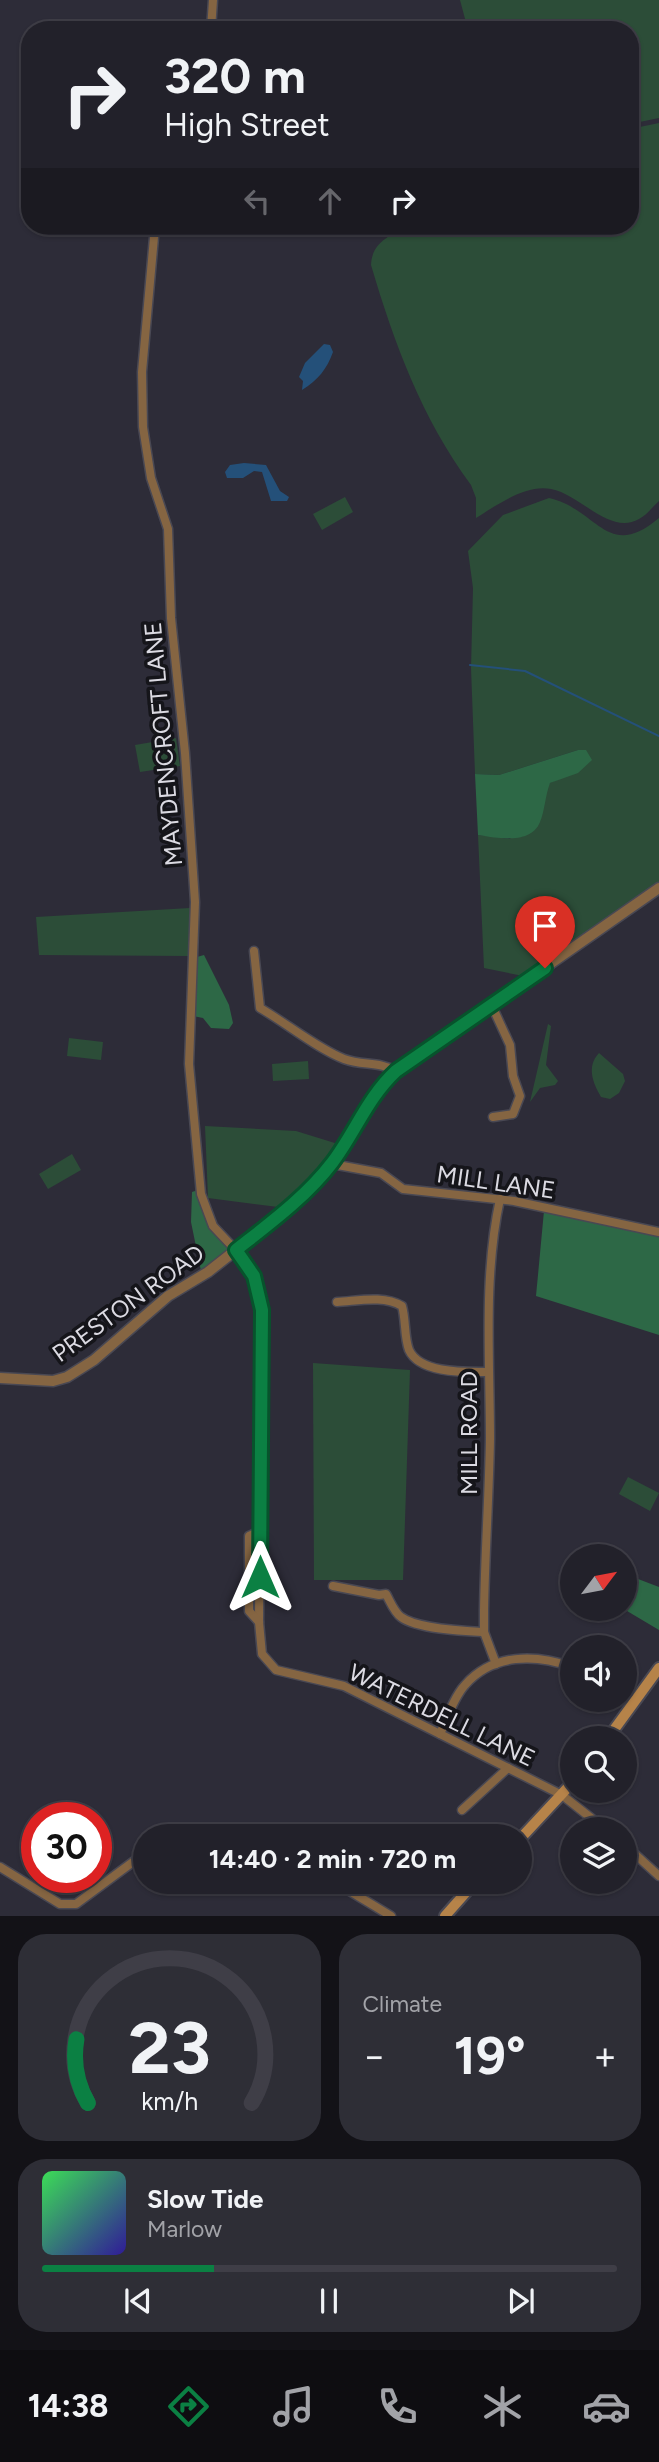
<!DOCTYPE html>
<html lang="en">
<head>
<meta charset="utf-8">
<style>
  body { margin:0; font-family:Figtree,sans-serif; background:#2e2e36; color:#f1f3f6; height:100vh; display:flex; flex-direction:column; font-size:26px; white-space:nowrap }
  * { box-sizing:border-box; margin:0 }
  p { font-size:23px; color:#a2a3a8 }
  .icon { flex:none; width:38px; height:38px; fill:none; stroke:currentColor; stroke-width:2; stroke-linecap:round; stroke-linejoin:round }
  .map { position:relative; height:1916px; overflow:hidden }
  .panel { display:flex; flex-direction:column; gap:18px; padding:18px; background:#131217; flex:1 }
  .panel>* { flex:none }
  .banner { position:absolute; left:21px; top:21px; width:618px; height:214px; border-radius:28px; box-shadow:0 2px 5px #0004,0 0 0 2px #3f3e47; background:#22212a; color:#f1f3f6; overflow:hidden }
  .needle { width:46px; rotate:58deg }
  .tools { position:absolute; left:560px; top:1544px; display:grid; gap:14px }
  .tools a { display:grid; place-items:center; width:77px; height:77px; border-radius:50%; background:#22212a; box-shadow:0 2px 5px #0004,0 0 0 2px #3f3e47; font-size:35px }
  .speed { position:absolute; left:21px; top:1802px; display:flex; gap:14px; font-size:35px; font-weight:700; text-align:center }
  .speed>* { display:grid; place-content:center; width:91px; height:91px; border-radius:50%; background:#22212a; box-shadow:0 2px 5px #0004,0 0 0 2px #3f3e47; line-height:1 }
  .speed .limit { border:10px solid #d22; background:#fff; color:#111 }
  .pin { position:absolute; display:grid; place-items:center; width:60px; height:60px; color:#fff; margin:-72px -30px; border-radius:50% 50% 50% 0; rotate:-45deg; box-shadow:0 0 7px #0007 }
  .pin .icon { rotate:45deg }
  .me { position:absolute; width:77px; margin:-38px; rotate:0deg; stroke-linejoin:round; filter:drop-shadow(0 0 5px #0008) }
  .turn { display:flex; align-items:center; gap:24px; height:147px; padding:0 28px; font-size:32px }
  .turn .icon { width:91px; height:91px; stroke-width:2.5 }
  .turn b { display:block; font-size:49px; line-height:60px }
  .lanes { display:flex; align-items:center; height:66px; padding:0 28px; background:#0003; justify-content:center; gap:35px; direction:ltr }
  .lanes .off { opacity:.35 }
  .big { font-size:52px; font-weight:700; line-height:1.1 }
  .panel .card { flex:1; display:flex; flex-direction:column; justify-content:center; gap:10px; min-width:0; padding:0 24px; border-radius:28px; background:#2e2e36 }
  .panel .dial { align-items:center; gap:0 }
  .dial svg { height:182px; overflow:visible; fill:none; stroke:#3f3e47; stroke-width:7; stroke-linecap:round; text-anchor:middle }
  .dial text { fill:#f1f3f6; stroke:none }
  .song { display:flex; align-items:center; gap:21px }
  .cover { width:84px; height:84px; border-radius:10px; background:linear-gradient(135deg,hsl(130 70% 55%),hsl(250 70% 35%)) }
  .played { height:7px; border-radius:4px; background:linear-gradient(90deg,#0b8043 30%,#3f3e47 30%) }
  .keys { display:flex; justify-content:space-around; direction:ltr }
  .heat { display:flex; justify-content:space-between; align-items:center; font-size:38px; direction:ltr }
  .panel .tiles { flex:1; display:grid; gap:18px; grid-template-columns:1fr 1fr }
  .card:last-child { grid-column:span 2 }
  .trip { position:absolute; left:133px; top:1824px; width:399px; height:70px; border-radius:35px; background:#22212a; box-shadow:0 2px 5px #0004,0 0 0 2px #3f3e47; font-weight:700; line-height:70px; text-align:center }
  .dock { display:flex; height:112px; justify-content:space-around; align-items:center; background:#0e0d11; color:#a2a3a8 }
  .dock .icon { width:49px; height:49px }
  .dock .active { color:#0b8043 }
  .dock b { font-size:32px; color:#f1f3f6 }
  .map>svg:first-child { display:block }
  .green { fill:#2c4d38 }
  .forest { fill:#2d6846 }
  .water { fill:#245079 }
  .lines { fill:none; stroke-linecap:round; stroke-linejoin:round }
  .stream { stroke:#245079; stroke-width:2 }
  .minor-casing { stroke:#494853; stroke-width:11 }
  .tertiary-casing { stroke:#494853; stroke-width:13 }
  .secondary-casing { stroke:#494853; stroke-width:14 }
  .minor { stroke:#856542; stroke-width:8 }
  .tertiary { stroke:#856542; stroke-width:10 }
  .secondary { stroke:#b68349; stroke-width:10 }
  .route-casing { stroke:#07532c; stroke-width:18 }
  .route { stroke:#0b8043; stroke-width:12 }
  .labels { text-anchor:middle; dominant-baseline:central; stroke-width:7; stroke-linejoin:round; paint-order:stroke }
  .street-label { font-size:24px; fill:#dbdae2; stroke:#15151a }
</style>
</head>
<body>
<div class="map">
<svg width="659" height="1916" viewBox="0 0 659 1916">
  <rect width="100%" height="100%" fill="#2d2c38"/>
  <g class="green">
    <path d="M460,0H659V118L630,124V30H468Z"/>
    <path d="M659,123V501C652,507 647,515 639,519C610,536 580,494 551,489C526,484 497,505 476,518V498L471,485C422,419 394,343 371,265C372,243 388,237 406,226H630V129Z"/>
    <path d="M345,497L353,512L322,530L313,514Z"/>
    <path d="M549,498C598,509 607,562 659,518V885L528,977L484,968L478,835L510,839L550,783L567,775L578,750L499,775L475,774L471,668L473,588L468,551L503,515Z"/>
    <path d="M176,738L180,766L140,772L135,745Z"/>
    <path d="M190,908L188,956L39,955L36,917Z"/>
    <path d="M548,1024L551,1026L546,1065L558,1081L555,1085L540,1088L530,1102Z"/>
    <path d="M69,1038L103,1042L101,1060L67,1056Z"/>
    <path d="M599,1053L623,1074L625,1081L619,1093L610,1099L601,1097C593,1083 586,1067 599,1053Z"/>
    <path d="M308,1061L309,1079L273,1081L272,1064Z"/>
    <path d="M205,1126L296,1131L338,1144L328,1160L278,1207L208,1198Z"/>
    <path d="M72,1154L81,1170L48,1189L39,1174Z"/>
    <path d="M313,1363L410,1370L403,1580H314Z"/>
    <path d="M628,1477L659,1493L650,1511L619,1494Z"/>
  </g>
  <g class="forest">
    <path d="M578,750H586L592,760L578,773L550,783C545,796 545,810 540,822C531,845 497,838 478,835L475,774L499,775Z"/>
    <path d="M204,955L229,1005L233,1023L229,1029L211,1028L203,1018L193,1016L197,957Z"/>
    <path d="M198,1190L206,1218L231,1249L201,1271L191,1222L192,1192Z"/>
    <path d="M544,1211L659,1236V1335L536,1296Z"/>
    <path d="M625,1574L659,1587V1630L622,1608H625Z"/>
  </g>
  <g class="water">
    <path d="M324,344L330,345L333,352C327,369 318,380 302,390L303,381L299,377L305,363Z"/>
    <path d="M244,463L266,465L280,491L289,497L287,501H271L262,472L254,471L243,478H227L225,472L230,465Z"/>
  </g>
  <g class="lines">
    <path class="stream" d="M470,665L525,671L659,736"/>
    <g class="minor-casing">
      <g id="minor">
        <path d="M211,30L213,0"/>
        <path d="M155,226L142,372L143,427L151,478L168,529L171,618L185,753L195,902L189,1064L201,1194L213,1226L246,1261L261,1295L259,1622L262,1654L276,1670L344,1686L562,1795L605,1829"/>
        <path d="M254,951L260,1008C286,1023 318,1049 344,1059C362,1066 379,1061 396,1071"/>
        <path d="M492,1006L510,1045L513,1076L520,1096L513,1114L493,1117"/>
        <path d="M332,1164L381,1173L403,1189L514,1201L659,1232"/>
        <path d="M337,1302C358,1301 383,1295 402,1306C406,1320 404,1337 409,1350C420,1374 466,1372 487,1372"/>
        <path d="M333,1586L379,1595L386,1594C390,1601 394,1612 401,1617C417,1629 464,1631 484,1632"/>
        <path d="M259,1622L249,1611V1536L260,1531"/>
        <path d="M496,1664L484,1632V1610C485,1553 489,1496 490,1439C490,1360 483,1277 500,1199"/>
        <path d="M440,1734C447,1718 454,1697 465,1685C493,1653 536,1654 572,1667"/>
        <path d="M462,1810L508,1768"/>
        <path d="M169,1836L176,1830L200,1836"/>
        <path d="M625,1845L659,1876"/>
        <path d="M0,1867L60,1904H76L145,1853"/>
        <path d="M333,1881L391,1916"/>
      </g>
    </g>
    <g class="tertiary-casing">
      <path id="tertiary" d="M0,1378L53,1381L67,1377L94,1360L168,1296L208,1272L270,1223L327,1169L375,1092L396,1071L659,888"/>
    </g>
    <g class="secondary-casing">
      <g id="secondary">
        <path d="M608,1738L659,1668"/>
        <path d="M520,1839L572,1783"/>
        <path d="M445,1916L476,1881"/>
      </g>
    </g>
    <use href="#minor" class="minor"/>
    <use href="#tertiary" class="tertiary"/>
    <use href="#secondary" class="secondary"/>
  </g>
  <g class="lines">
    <g class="route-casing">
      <path id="route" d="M260,1577L262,1310L254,1276L236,1250C269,1224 306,1197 332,1163C355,1133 367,1098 396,1071L545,968"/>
    </g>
    <use href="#route" class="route"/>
  </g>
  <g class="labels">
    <g class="street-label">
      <text transform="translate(163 744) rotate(-95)">MAYDENCROFT LANE</text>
      <text transform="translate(496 1182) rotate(8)">MILL LANE</text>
      <text transform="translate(128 1303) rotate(-36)">PRESTON ROAD</text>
      <text transform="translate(468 1433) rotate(-90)">MILL ROAD</text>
      <text transform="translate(442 1715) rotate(26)">WATERDELL LANE</text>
    </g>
  </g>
</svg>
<div class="tools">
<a><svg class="needle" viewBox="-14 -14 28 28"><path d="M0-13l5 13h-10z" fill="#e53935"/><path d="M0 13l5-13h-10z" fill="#a2a3a8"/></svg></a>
<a><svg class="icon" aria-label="sound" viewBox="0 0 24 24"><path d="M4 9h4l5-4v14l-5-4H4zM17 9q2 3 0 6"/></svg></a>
<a><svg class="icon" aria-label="search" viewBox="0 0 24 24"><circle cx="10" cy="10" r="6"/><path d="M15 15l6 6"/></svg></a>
<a><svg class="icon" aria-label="layers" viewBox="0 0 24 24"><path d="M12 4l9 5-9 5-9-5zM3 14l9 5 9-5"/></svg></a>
</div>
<div class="speed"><div class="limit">30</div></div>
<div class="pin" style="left:545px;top:968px;background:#d93025"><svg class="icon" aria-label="arrive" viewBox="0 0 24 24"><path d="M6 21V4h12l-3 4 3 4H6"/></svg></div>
<svg class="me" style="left:260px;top:1577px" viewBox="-20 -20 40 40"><path d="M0-17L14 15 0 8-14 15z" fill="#0b8043" stroke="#fff" stroke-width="4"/></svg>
<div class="trip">14:40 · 2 min · 720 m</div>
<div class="banner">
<div class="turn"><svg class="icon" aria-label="right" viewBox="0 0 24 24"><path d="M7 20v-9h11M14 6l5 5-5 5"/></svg><div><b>320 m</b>High Street</div></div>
<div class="lanes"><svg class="icon off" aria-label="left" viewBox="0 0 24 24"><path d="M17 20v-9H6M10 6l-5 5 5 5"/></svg><svg class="icon off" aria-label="ahead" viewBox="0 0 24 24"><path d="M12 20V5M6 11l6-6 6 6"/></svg><svg class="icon" aria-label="right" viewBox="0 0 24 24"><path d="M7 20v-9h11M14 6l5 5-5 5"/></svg></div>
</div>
</div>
<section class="panel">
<div class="tiles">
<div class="card dial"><svg viewBox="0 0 100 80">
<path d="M14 69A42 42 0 1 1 86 69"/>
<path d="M14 69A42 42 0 0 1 9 41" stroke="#0b8043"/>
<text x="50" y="56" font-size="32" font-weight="700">23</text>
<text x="50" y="72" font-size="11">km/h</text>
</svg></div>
<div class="card"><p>Climate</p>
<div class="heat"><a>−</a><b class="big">19°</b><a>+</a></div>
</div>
<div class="card">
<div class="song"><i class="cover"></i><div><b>Slow Tide</b><p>Marlow</p></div></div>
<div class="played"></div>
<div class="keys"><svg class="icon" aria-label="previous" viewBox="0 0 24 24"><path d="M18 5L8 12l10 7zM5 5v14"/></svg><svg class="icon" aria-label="pause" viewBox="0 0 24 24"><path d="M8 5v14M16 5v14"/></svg><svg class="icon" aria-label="next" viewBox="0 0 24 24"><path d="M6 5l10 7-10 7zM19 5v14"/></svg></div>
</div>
</div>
</section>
<nav class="dock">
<b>14:38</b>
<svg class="icon active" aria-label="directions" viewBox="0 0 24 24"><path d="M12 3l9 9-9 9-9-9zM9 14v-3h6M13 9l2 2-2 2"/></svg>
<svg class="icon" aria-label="music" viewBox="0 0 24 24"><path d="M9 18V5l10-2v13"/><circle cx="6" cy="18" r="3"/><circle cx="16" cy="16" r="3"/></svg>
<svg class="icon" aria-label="phone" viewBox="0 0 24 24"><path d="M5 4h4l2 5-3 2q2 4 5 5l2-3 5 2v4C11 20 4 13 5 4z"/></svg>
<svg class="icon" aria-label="climate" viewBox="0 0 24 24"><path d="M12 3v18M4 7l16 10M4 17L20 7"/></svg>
<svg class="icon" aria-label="car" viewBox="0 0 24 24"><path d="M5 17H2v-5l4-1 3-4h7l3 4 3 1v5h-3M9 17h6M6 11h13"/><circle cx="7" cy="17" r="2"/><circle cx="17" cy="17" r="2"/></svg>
</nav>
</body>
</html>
